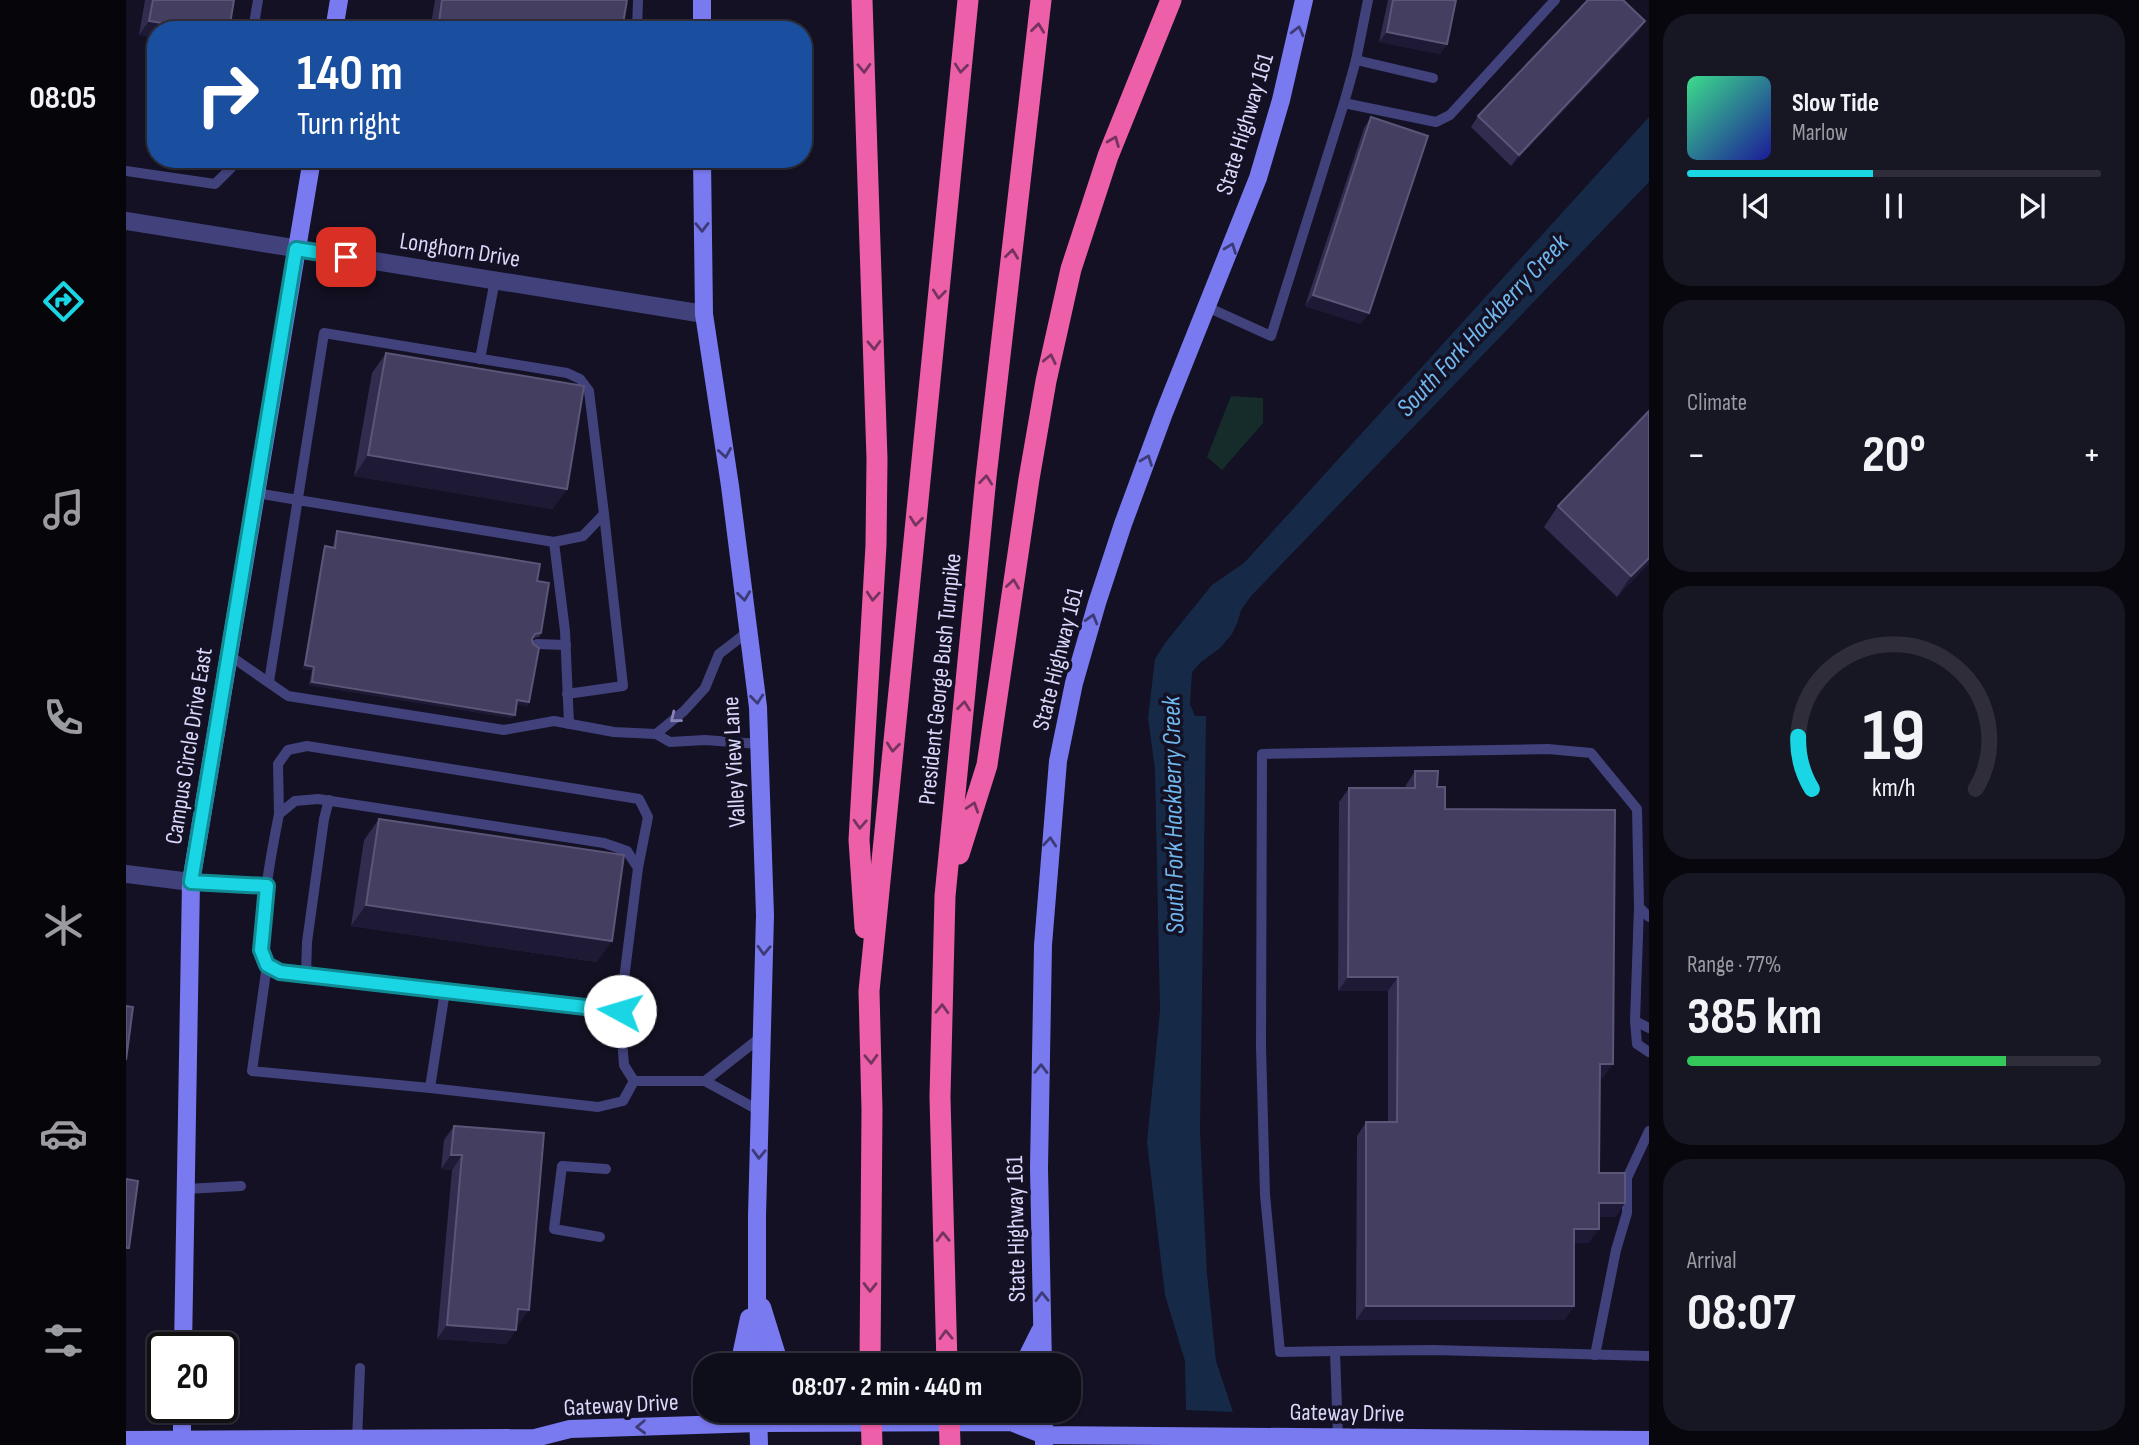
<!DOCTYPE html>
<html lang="en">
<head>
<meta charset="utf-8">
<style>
  body { margin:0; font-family:"Sofia Sans Condensed",sans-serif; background:#171623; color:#f1f3f6; height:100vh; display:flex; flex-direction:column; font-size:26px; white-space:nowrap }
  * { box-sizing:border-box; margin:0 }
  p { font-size:23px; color:#9b9ca2 }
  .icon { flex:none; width:38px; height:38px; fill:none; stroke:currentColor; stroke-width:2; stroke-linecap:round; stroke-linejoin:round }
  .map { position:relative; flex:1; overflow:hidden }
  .side { display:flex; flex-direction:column; gap:14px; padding:14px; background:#08070e; width:490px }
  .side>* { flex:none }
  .top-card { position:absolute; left:21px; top:21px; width:665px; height:147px; border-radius:28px; box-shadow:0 2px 5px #0004,0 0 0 2px #2e2d39; background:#1a4fa0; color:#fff; overflow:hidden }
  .speed { position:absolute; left:21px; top:1332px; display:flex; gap:14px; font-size:35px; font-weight:700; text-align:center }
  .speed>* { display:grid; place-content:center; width:91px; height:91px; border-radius:50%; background:#0e0d1a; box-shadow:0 2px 5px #0004,0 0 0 2px #2e2d39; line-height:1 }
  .speed .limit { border:4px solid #111; border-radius:10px; background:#fff; color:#111 }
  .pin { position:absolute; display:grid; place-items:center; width:60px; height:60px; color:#fff; margin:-30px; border-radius:14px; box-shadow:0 4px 10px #0006 }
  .me { position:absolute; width:77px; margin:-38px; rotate:276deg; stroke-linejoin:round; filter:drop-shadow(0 0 5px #0008) }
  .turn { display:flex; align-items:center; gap:24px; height:147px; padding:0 35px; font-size:32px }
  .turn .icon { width:91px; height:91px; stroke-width:2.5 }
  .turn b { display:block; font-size:49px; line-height:60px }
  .big { font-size:52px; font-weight:700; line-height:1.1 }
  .side .widget { flex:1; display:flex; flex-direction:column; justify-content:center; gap:10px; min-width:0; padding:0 24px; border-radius:28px; background:#171623 }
  .side .dial { align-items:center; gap:0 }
  .dial svg { height:182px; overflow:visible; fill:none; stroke:#2e2d39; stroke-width:7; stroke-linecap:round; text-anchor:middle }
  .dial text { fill:#f1f3f6; stroke:none }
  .song { display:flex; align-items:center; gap:21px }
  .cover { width:84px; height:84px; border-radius:10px; background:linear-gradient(135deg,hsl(150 70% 55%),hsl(240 70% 35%)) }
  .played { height:7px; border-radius:4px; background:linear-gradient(90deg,#1ad6e4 45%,#2e2d39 45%) }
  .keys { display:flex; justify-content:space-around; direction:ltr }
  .heat { display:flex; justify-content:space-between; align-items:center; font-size:38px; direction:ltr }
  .charge { height:10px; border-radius:5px; background:linear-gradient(90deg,#34c759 77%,#2e2d39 0) }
  .trip { position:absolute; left:567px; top:1353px; width:388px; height:70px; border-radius:28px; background:#0e0d1a; box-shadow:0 2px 5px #0004,0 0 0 2px #2e2d39; font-weight:700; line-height:70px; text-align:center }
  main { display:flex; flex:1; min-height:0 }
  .menu { display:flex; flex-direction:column; width:126px; justify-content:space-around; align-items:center; background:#06050a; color:#9b9ca2 }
  .menu .icon { width:49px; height:49px }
  .menu .active { color:#1ad6e4 }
  .menu b { font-size:32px; color:#f1f3f6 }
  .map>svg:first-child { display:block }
  .green { fill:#152c2a }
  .water { fill:#162a48 }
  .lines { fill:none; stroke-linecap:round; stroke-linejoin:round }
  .lane { stroke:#41417c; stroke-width:10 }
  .street { stroke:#41417c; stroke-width:18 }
  .secondary { stroke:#7979f0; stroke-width:18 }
  .highway { stroke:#ed5fa8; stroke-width:21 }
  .highway-bridge { stroke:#ed5fa8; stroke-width:21 }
  .wall { fill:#322c4e }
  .shaded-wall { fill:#1e1935 }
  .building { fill:#443e60; stroke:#5b5678; stroke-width:2 }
  .oneway { stroke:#75345f }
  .oneway2 { stroke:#3c3b75 }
  .oneway3 { stroke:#8684b5 }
  .route-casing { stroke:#118b94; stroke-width:18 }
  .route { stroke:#1ad6e4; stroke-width:12 }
  .labels { text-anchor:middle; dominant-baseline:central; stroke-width:7; stroke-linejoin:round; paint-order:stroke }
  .street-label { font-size:24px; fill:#dad7fa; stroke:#131123 }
  .water-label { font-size:26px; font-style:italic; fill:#70b8ef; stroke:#131123 }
</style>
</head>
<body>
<main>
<nav class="menu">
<b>08:05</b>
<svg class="icon active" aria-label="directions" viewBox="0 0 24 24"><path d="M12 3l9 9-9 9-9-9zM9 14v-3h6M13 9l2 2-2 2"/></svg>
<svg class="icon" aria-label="music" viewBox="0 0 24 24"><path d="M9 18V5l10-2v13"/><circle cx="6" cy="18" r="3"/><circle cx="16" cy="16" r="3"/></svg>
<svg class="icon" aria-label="phone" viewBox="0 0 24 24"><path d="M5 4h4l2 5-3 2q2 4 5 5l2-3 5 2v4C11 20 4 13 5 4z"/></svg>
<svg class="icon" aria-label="climate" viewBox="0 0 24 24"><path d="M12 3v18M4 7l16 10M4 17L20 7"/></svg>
<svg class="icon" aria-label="car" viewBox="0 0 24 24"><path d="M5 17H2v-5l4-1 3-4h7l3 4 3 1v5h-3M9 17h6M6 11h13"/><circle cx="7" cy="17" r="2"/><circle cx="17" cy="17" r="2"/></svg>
<svg class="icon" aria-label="filters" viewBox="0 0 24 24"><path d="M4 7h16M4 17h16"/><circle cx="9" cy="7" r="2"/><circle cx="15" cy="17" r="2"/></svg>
</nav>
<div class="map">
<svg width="1523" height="1445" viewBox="0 0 1523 1445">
  <rect width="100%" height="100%" fill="#131123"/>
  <path class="green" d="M1105,396L1137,398V423L1096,470L1081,457Z"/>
  <path class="water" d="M1523,117V182L1125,596L1115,610L1112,621L1106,634L1094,648L1075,662L1066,672L1064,704L1069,716H1080L1074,1132L1081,1274L1090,1361L1107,1412L1060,1410L1059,1361L1039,1295L1021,1142L1034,1011L1029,769L1022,718L1029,659L1039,643L1086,585L1118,563Z"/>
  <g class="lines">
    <g class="lane">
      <path d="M1242,0L1230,60L1218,103L1310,122L1324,115L1429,0"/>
      <path d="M127,30L132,0"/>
      <path d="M511,30L512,0"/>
      <path d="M1230,60L1307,78"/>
      <path d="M0,171L89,184L105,168L106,159"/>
      <path d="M1081,307L1145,336L1218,103"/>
      <path d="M354,359L369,280"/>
      <path d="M130,493L172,500L428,542L457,536L478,514L463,391L454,379L441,373L198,333L143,682"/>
      <path d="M428,542L439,631L443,724"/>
      <path d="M411,644L440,645"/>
      <path d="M103,655L162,696L378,730L428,721L488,732L530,734L544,742L579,740L633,744"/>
      <path d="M441,694L497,686L478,514"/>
      <path d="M530,734L558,711L579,688L593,654L623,631"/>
      <path d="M153,814L152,764L162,750L181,746L513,799L522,817L512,868"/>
      <path d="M65,882L141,886"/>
      <path d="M1513,907L1509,1021L1511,1044L1523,1052"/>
      <path d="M141,965L126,1071L304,1088L472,1107L497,1101L508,1081"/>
      <path d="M180,975L181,942L198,819L203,800"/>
      <path d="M494,1011L154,972C150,970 143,967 140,964C127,946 148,839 153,814L169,801L192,799L478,843L501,851L512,868L494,1011L498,1065L508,1081H579"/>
      <path d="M1509,1021L1523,1028"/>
      <path d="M304,1088L319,991"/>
      <path d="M634,1111L579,1081L635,1037"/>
      <path d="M60,1189L115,1186"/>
      <path d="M474,1237L428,1229L436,1166L480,1169"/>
      <path d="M1209,1351L1154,1352L1139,1195L1135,1046L1136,754L1422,749L1465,753L1511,809L1513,907L1523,917"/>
      <path d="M1469,1355L1490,1250L1501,1213V1178L1523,1131"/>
      <path d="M1212,1437L1209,1351L1307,1350L1523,1356"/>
      <path d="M231,1440L234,1368"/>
    </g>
    <g class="street">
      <path d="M0,221L578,314"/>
      <path d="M0,874L65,882"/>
    </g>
    <g class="secondary">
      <path d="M208,30L213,0"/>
      <path d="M576,30V0"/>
      <path d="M576,159L578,314L604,486L632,707L639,915L631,1216V1365"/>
      <path d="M636,1307L653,1362L655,1365"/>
      <path d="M57,1348L65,882L186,159"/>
      <path d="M613,1365L623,1318"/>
      <path d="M897,1365L914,1331"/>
      <path d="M917,1365L913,1168L917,945L932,761L948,683L971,603L997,524L1038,413L1132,178L1155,100L1178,0"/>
      <path d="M632,1410L633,1445"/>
      <path d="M918,1410V1445"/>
      <path d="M0,1440L409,1438L444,1429L633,1423L885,1422L918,1435L1523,1440"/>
      <path d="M56,1441V1407"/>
    </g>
    <g class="highway">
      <path d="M736,0L751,459L750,545L733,840L739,928"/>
      <path d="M833,854L861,765L903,479L920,381L945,269L982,156L1045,0"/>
      <path d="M744,1365L746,1110L743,991L842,0"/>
      <path d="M821,1365L814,1097L819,896L860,477L915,0"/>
    </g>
    <g class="highway-bridge">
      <path d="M745,1410L746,1445"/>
      <path d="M823,1410L824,1445"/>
    </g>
  </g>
  <g class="wall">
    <path d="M19,0H108L13,35Z"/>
    <path d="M309,0H501L496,30H304Z"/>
    <path d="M1262,0H1330L1321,44L1314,54L1253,42Z"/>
    <path d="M1519,21L1512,32L1385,166L1345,127L1352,116Z"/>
    <path d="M1245,117L1235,324L1179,306L1238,128Z"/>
    <path d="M260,353L441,489L426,509L228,476L246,373Z"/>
    <path d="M1523,411V563L1491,597L1418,527L1432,506Z"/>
    <path d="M211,531L411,581L415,633L413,637L407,638L406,639L403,702L401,706L391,704L389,715L386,718L183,685L186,670L177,669L197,550L199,546L207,547L209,535Z"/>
    <path d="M1289,771L1311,787L1319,809L1477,1078H1474L1473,1173L1499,1203L1489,1217H1473L1463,1243H1448V1306L1438,1320H1230L1231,1136L1240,1122H1262V991H1212L1213,802L1223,788H1280V785Z"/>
    <path d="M253,819L471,962L225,926L238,840Z"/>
    <path d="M328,1126L393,1324H391L390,1330L380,1344L311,1339L326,1170L315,1169L318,1140Z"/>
  </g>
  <g class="shaded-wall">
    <path d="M23,21L78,30H30V38L13,35Z"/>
    <path d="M1519,21L1512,32L1385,166L1393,155Z"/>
    <path d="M1261,32L1321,44L1314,54L1253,42Z"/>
    <path d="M1187,295L1243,313L1235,324L1179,306Z"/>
    <path d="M242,455L441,489L426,509L228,476Z"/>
    <path d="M1523,558V563L1491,597L1505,576Z"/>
    <path d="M179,665L188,667L186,670L177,669Z"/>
    <path d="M186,682L389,715L386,718L183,685Z"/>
    <path d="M391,700L403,702L401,706L389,704Z"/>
    <path d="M240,905L486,941L471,962L225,926Z"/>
    <path d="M1222,977H1272L1262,991H1212Z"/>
    <path d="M1474,1064H1487L1477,1078H1464Z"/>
    <path d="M325,1155H336L326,1170L315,1169Z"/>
    <path d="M1473,1203H1499L1489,1217H1463Z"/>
    <path d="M1448,1229H1473L1463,1243H1438Z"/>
    <path d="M1240,1306H1448L1438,1320H1230Z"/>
    <path d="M392,1309L403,1310L393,1324L382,1323Z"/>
    <path d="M321,1325L390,1330L380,1344L311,1339Z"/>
  </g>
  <g class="building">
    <path d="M27,0H108L103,30H78L23,21Z"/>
    <path d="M316,0H501L496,30H312Z"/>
    <path d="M1267,0H1330L1321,44L1261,32Z"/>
    <path d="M1462,0H1497L1519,21L1393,155L1352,116Z"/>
    <path d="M1245,117L1302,136L1243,313L1187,295Z"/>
    <path d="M260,353L458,386L441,489L242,455Z"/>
    <path d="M1523,411V558L1505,576L1432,506Z"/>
    <path d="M211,531L414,564L411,581L423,583L415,633L409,634L406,639L407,644L413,648L403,702L391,700L389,715L186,682L188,667L179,665L199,546L209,548Z"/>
    <path d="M1289,771H1312L1311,787H1319V809L1489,810L1487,1064H1474L1473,1173H1499V1203H1473V1229H1448V1306H1240V1122H1271L1272,977H1222L1223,788H1289Z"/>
    <path d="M253,819L498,855L486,941L240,905Z"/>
    <path d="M0,1006L7,1007L0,1060Z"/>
    <path d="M328,1126L418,1133L403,1310L392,1309L390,1330L321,1325L336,1155H325Z"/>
    <path d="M0,1179L12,1181L3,1248H0Z"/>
  </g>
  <defs><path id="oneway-chevron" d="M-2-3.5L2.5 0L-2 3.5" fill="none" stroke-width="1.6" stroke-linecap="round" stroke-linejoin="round" transform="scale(1.75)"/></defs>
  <g class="oneway">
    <use href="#oneway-chevron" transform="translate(912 28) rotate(-83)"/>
    <use href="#oneway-chevron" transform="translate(738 68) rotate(88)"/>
    <use href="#oneway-chevron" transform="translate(835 68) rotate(96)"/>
    <use href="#oneway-chevron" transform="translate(988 141) rotate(-68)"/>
    <use href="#oneway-chevron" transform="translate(886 254) rotate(-83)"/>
    <use href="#oneway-chevron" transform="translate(813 294) rotate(96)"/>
    <use href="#oneway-chevron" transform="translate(748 345) rotate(88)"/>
    <use href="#oneway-chevron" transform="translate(924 359) rotate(-78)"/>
    <use href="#oneway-chevron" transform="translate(860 480) rotate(-84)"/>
    <use href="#oneway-chevron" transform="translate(790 521) rotate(96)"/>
    <use href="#oneway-chevron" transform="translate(887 584) rotate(-82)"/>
    <use href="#oneway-chevron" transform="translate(747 596) rotate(94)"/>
    <use href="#oneway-chevron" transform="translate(838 706) rotate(-84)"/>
    <use href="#oneway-chevron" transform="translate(767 747) rotate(96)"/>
    <use href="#oneway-chevron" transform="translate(847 807) rotate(-72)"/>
    <use href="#oneway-chevron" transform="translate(734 824) rotate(93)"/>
    <use href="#oneway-chevron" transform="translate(816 1009) rotate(-88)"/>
    <use href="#oneway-chevron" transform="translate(745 1059) rotate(88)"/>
    <use href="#oneway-chevron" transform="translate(817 1237) rotate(-91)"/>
    <use href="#oneway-chevron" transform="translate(744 1287) rotate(91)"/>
    <use href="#oneway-chevron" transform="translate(820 1335) rotate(-92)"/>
  </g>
  <g class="oneway2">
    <use href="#oneway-chevron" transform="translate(1172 31) rotate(-76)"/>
    <use href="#oneway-chevron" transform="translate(576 227) rotate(89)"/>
    <use href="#oneway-chevron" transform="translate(1105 248) rotate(-69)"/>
    <use href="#oneway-chevron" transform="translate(599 453) rotate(81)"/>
    <use href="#oneway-chevron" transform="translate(1021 460) rotate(-69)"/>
    <use href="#oneway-chevron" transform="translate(618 596) rotate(83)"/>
    <use href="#oneway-chevron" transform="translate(966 619) rotate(-74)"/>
    <use href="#oneway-chevron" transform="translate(631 699) rotate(84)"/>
    <use href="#oneway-chevron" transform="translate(924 842) rotate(-85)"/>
    <use href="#oneway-chevron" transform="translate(638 950) rotate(92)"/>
    <use href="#oneway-chevron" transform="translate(915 1069) rotate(-89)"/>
    <use href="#oneway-chevron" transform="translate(633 1154) rotate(92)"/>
    <use href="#oneway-chevron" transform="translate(916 1297) rotate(-91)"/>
    <use href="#oneway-chevron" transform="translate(515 1427) rotate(178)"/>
  </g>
  <use class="oneway3" href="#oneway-chevron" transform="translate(549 718) rotate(141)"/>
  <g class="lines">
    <g class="route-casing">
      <path id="route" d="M220,257L170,249L65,882L141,886L135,950L141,965L154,972L494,1011"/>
    </g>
    <use href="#route" class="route"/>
  </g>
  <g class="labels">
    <g class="street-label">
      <text transform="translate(1119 124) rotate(-73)">State Highway 161</text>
      <text transform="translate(334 250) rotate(9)">Longhorn Drive</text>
      <text transform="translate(932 659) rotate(-76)">State Highway 161</text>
      <text transform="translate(814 679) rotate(-84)">President George Bush Turnpike</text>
      <text transform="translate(63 746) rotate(-81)">Campus Circle Drive East</text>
      <text transform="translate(608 762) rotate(-93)">Valley View Lane</text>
      <text transform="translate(890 1229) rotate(-91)">State Highway 161</text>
      <text transform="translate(495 1405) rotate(-3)">Gateway Drive</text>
      <text transform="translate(1221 1413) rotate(1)">Gateway Drive</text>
    </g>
    <g class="water-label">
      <text transform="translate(1357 326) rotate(-47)">South Fork Hackberry Creek</text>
      <text transform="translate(1048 815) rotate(-91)">South Fork Hackberry Creek</text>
    </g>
  </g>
</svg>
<div class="speed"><div class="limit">20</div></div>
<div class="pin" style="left:220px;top:257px;background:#d93025"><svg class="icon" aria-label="arrive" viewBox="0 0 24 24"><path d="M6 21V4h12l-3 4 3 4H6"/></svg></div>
<svg class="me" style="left:494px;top:1011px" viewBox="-20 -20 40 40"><circle r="19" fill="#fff"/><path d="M0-13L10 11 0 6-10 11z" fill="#1ad6e4"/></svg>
<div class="trip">08:07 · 2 min · 440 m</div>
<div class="top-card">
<div class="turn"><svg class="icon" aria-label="right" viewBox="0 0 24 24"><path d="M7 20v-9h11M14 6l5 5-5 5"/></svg><div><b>140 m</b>Turn right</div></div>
</div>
</div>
<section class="side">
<div class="widget">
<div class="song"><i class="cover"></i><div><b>Slow Tide</b><p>Marlow</p></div></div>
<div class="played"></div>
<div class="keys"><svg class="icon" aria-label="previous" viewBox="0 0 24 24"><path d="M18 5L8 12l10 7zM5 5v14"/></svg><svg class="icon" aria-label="pause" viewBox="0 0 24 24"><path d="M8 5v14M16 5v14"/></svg><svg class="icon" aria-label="next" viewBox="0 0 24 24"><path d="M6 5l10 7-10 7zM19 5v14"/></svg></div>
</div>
<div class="widget"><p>Climate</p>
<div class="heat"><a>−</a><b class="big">20°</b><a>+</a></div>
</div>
<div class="widget dial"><svg viewBox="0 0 100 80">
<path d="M14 69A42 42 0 1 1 86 69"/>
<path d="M14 69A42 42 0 0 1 8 46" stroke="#1ad6e4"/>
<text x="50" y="56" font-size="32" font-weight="700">19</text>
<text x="50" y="72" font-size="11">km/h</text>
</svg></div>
<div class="widget"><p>Range · 77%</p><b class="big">385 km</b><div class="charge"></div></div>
<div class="widget"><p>Arrival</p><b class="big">08:07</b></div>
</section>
</main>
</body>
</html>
